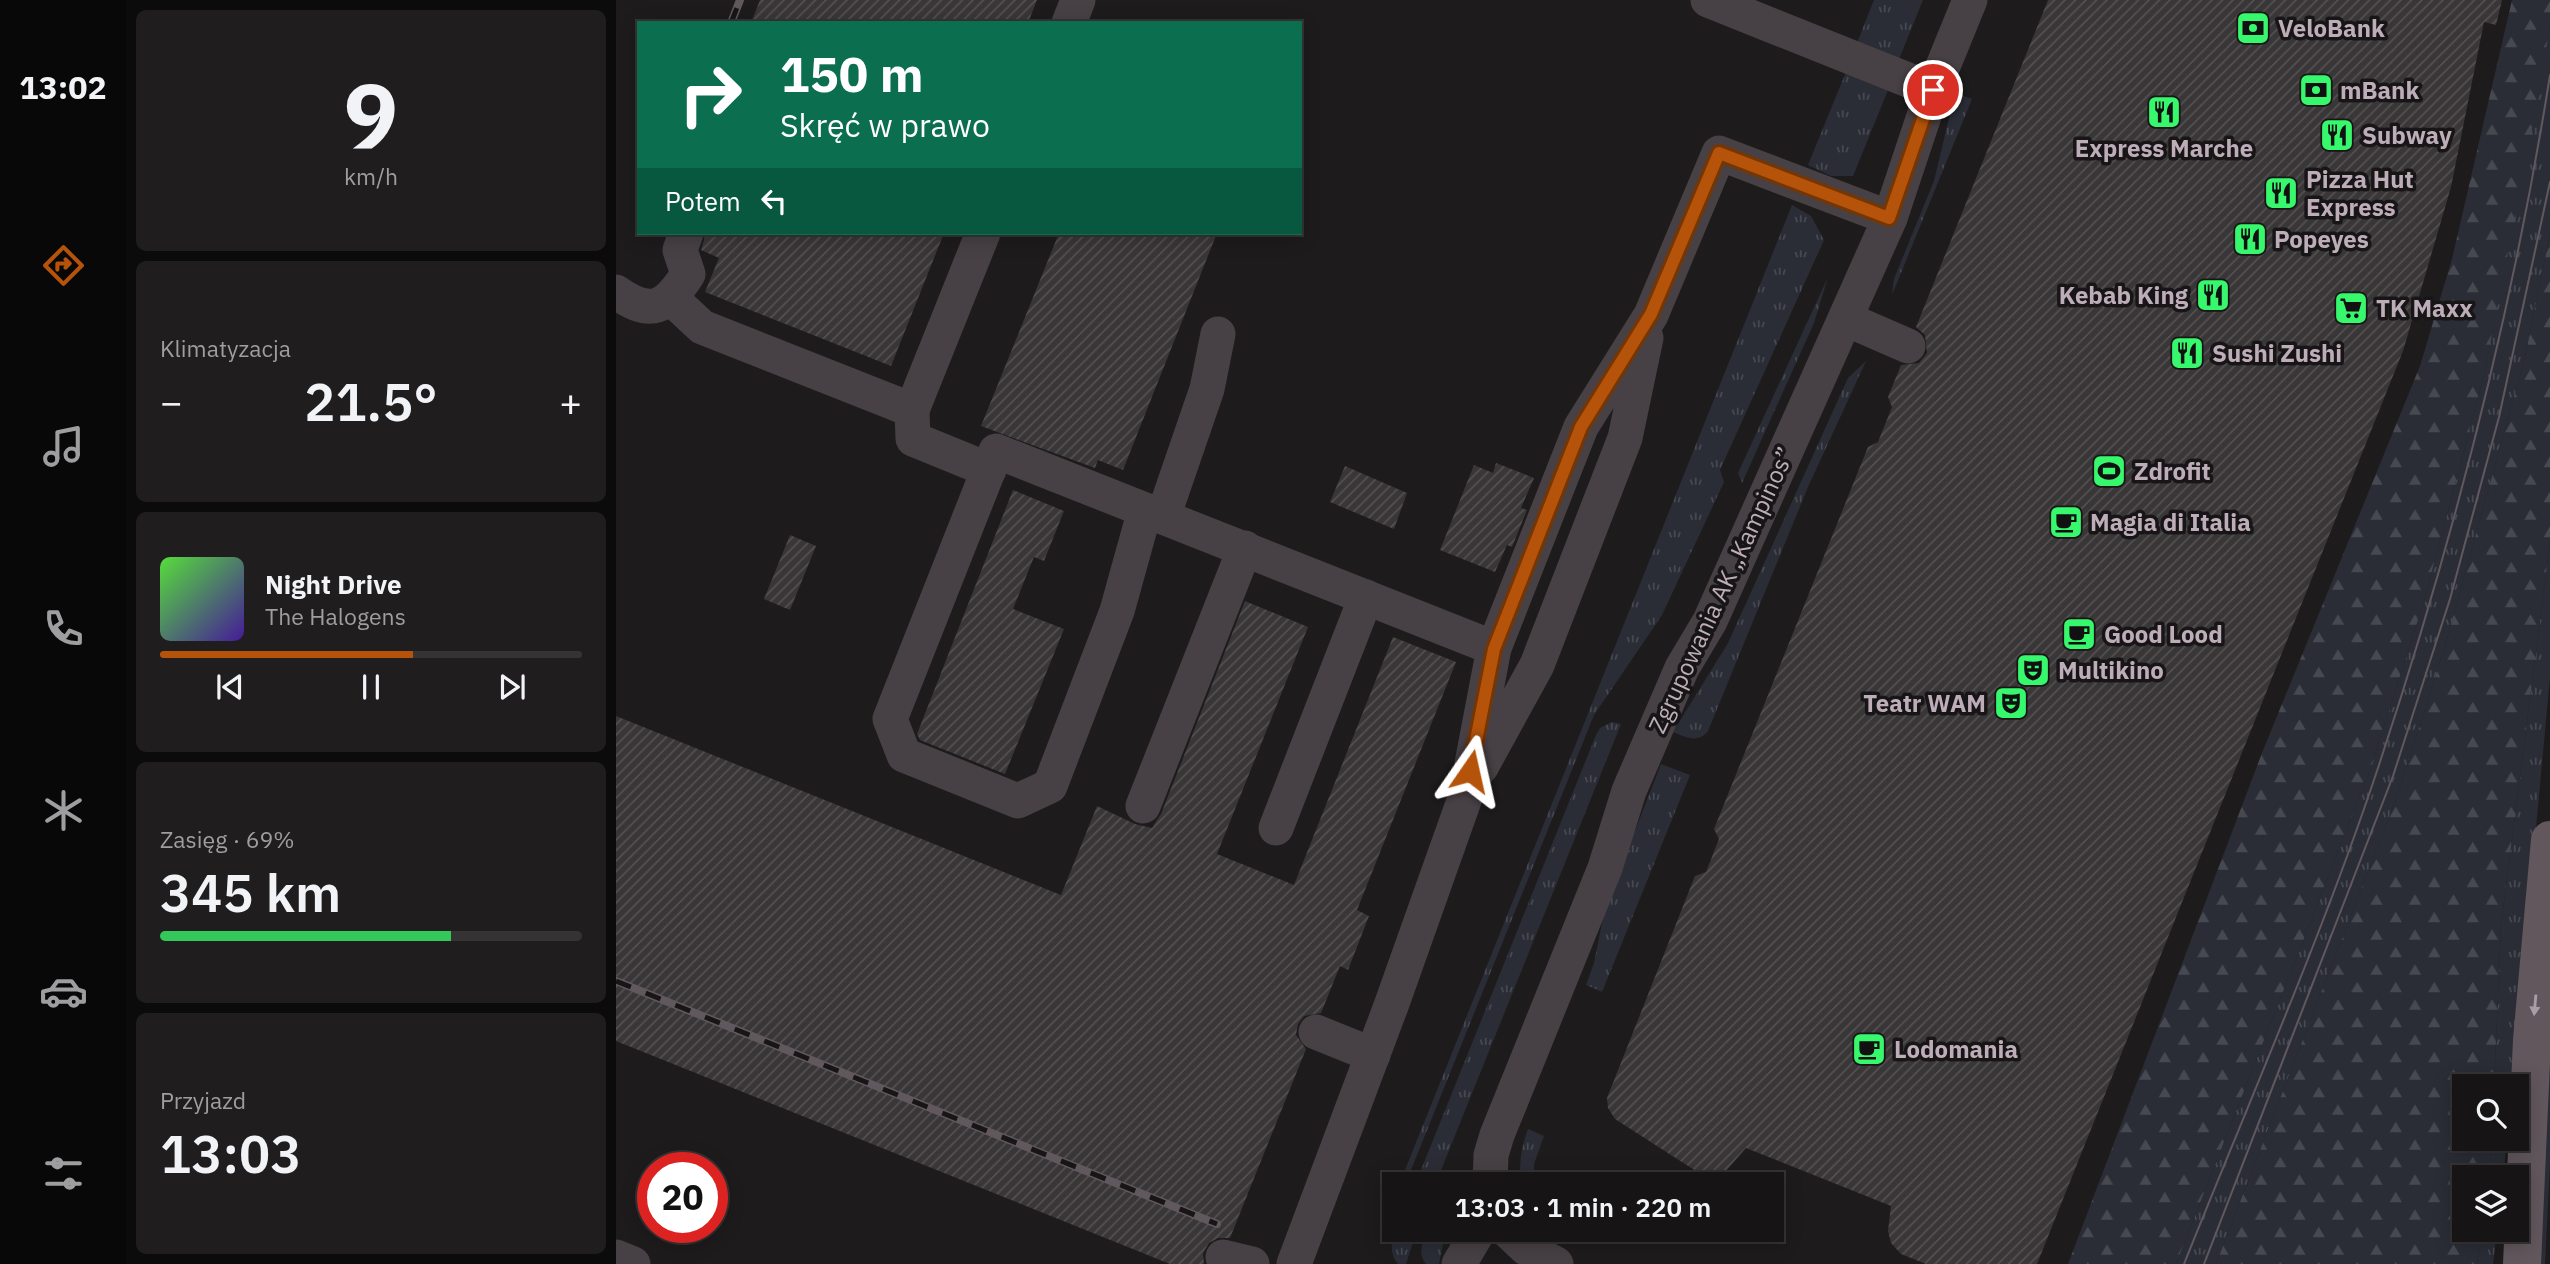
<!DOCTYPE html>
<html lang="pl">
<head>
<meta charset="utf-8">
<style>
  body { margin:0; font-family:"IBM Plex Sans",sans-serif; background:#1f1d1e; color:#f1f3f6; height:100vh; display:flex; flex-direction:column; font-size:26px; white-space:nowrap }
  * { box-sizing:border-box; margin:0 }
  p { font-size:23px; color:#9e9ea0 }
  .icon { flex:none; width:38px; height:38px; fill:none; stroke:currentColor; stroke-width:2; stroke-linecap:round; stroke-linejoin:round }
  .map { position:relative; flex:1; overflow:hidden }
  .details { display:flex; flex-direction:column; gap:10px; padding:10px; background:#0c0b0c; width:490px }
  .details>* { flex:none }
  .top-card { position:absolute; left:21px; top:21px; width:665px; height:214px; border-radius:0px; box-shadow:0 4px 18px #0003,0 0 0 2px #353334; background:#0b6e4f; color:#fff; overflow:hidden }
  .tools { position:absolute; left:1836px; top:1074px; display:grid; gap:14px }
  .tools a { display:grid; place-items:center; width:77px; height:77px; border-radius:0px; background:#161415; box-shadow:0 4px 18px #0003,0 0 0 2px #353334; font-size:35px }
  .speed { position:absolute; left:21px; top:1152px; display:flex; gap:14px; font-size:35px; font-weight:700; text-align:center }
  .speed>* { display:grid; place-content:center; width:91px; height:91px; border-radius:50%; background:#161415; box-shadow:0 4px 18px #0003,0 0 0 2px #353334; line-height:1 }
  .speed .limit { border:10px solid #d22; background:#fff; color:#111 }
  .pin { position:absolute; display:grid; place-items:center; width:60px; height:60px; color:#fff; margin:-30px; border:4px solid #fff; border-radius:50%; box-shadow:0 2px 7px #0007 }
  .me { position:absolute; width:77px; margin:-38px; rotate:11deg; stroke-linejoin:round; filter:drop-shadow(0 0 5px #0008) }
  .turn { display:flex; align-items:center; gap:24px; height:147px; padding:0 28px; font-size:32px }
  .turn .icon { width:91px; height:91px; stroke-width:2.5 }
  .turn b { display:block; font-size:49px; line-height:60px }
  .then { display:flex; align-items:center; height:66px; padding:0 28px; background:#0003; gap:14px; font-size:26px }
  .big { font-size:52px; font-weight:600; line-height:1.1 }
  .details .tile { flex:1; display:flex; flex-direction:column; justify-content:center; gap:10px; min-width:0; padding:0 24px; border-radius:10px; background:#1f1d1e }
  .details .dial { align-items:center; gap:0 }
  .dial b { font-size:91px; line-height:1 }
  .song { display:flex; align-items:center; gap:21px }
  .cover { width:84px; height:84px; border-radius:10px; background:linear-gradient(135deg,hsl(110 70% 55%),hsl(260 70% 35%)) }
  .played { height:7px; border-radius:4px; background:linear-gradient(90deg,#b45309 60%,#353334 60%) }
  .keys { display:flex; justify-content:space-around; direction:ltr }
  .heat { display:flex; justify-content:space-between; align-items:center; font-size:38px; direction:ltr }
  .charge { height:10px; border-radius:5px; background:linear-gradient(90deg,#34c759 69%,#353334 0) }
  .trip { position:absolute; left:766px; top:1172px; width:402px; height:70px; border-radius:0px; background:#161415; box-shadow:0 4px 18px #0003,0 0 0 2px #353334; font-weight:600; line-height:70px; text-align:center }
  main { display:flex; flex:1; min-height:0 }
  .tab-bar { display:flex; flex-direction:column; width:126px; justify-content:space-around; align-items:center; background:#090808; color:#9e9ea0 }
  .tab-bar .icon { width:49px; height:49px }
  .tab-bar .current { color:#b45309 }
  .tab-bar b { font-size:32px; color:#f1f3f6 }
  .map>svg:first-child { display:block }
  .grass { fill:url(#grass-tufts) }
  .forest { fill:url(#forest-firs) }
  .building { fill:url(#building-hatch) }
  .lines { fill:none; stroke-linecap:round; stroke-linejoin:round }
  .minor { stroke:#474044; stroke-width:35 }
  .major { stroke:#61575d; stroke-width:38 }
  .tram { stroke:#61585e; stroke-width:2 }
  .rail-casing { stroke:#61585e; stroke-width:8 }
  .rail { stroke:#181516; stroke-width:5; stroke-dasharray:16; stroke-linecap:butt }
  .oneway { fill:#ab9ca6 }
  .route-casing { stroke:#753606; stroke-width:18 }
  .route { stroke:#b45309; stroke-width:12 }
  .labels { text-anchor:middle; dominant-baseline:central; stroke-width:7; stroke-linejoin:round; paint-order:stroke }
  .poi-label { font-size:24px; font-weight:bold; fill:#bdadb8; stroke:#181516; text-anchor:start }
  .street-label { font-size:24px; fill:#bdadb8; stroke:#181516 }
</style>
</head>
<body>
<main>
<nav class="tab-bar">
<b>13:02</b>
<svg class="icon current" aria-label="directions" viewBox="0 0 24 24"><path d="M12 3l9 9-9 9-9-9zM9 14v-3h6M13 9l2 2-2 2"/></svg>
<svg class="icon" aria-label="music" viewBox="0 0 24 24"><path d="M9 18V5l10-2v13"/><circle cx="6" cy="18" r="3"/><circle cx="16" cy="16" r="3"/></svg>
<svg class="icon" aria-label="phone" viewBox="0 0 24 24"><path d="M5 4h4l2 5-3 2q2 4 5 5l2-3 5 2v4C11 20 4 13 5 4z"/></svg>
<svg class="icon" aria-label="climate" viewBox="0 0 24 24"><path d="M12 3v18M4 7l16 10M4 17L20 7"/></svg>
<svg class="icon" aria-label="car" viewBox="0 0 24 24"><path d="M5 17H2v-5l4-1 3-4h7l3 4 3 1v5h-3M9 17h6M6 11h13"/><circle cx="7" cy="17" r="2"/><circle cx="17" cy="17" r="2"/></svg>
<svg class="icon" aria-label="filters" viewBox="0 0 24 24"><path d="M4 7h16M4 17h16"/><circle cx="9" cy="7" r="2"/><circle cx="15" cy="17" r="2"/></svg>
</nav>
<section class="details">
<div class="tile dial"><b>9</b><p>km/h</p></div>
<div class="tile"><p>Klimatyzacja</p>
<div class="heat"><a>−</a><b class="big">21.5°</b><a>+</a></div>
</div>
<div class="tile">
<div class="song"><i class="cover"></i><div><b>Night Drive</b><p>The Halogens</p></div></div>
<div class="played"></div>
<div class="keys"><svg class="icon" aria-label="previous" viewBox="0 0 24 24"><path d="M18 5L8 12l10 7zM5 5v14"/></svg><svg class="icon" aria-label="pause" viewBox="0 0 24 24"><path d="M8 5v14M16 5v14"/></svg><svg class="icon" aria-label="next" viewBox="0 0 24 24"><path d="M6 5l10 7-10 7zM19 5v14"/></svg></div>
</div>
<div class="tile"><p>Zasięg · 69%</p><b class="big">345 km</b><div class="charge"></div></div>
<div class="tile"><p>Przyjazd</p><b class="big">13:03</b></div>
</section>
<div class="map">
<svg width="1934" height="1264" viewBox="0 0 1934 1264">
  <defs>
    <pattern id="grass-tufts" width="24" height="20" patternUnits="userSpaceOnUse" patternTransform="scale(1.75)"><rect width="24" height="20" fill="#2a2d36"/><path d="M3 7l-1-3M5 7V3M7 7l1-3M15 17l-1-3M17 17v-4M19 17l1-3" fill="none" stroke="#474951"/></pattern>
    <pattern id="forest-firs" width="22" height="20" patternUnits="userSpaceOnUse" patternTransform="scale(1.75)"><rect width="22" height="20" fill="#2a2d36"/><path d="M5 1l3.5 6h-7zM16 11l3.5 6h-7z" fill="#474951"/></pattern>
    <pattern id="building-hatch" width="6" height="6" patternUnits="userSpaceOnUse" patternTransform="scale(1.75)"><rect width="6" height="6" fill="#393637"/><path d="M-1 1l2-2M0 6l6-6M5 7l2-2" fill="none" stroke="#545052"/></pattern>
  </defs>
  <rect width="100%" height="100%" fill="#1d1b1c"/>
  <g class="grass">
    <path d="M1258,0H1307L1281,64L1239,48Z"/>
    <path d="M1934,27V234L1909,357L1829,646L1782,794L1600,1264H1560L1753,773L1808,601L1868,375Z"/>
    <path d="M1230,72L1272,90L1237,176H1215L1192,165Z"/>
    <path d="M1339,93L1356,99L1276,295L1278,279L1318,181Z"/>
    <path d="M1176,205L1195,216L1208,240L1104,470L1108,482L1046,615L978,715L789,1185H783Z"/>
    <path d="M1212,277L1198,323L1126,483L1122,473Z"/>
    <path d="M1250,361L1192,487L1092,731C1082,744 1069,737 1057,732L1112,643L1232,378Z"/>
    <path d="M1934,542V677L1896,1087H1878L1885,925Z"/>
    <path d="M996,722L1005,724L819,1185H799L980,735L984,728Z"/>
    <path d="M1045,764L1074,775L986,992L970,985L978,963L989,908Z"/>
    <path d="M1934,1039V1164L1929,1264H1921Z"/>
    <path d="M912,1129L928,1136L918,1164V1185H906C902,1165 905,1148 912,1129Z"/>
    <path d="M1876,1139H1891L1887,1178H1872Z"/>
    <path d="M780,1230H801L790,1264H782C773,1253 775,1243 780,1230Z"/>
    <path d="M811,1230H830L823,1264H810C801,1253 807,1242 811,1230Z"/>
    <path d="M1865,1230H1881L1877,1264H1861Z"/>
  </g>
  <g class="forest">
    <path d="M1896,0H1934V27L1911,156L1868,375L1808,601L1753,773L1560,1264H1452L1646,753L1804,366L1836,259Z"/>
    <path d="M1934,234V542L1885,925L1878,1087H1848V1139H1876L1872,1178H1848V1230H1865L1861,1264H1600L1782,794L1829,646L1909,357Z"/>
  </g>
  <g class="building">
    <path d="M144,0H421L412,23H135Z"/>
    <path d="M1432,0H1886L1880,25L1868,22L1835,187L1787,351L1421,1264H1310L1285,1254L1275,1243L1272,1231L1275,1206L1130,1148L1109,1172L1097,1175L1083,1173L999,1119L992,1108L991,1098L1079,876L1090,872L1103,839L1098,829L1252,447L1262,442L1276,407L1272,397L1285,365L1303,363L1311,353L1309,335L1300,327Z"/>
    <path d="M90,233H328L275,366L89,292L103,258L85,250Z"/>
    <path d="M443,233H601L507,470L482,460L479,468L365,426Z"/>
    <path d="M880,463L918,478L905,508L911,510L896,547L891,545L879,572L824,550L858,465L877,473Z"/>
    <path d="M729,466L791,493L778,529L714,502Z"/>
    <path d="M397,490L448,511L428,561L418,557L397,609L448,629L389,774L304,740L301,734Z"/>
    <path d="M174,535L200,546L174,610L148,599Z"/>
    <path d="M629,601L692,627L601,854L678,885L777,637L840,662L741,910L753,916L732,970L724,966L705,1013L688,1016L682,1024L680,1035L690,1049L614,1238H602L593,1243L587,1253L588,1264H554L0,1041V716L445,895L481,806L519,824L536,828L545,814Z"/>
  </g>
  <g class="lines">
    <g class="minor">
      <path d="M1092,0L1317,90"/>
      <path d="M453,23L462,0"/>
      <path d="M0,292C36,317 50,308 72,274L64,250L70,233"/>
      <path d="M56,299L86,327L296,410L297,439L373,470"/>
      <path d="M1230,319L1292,346"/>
      <path d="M296,410L367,233"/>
      <path d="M529,510L501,611L434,786L402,801L288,755L274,719L380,451L878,648"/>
      <path d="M547,517L591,389L602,334"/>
      <path d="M865,767L921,665L1009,438L1030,338"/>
      <path d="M527,806L629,548"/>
      <path d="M660,828L750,597"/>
      <path d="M700,1032L757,1055"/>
      <path d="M874,1185L875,1155L881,1135L989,868L1013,791L1066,668L1094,621L1274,218L1314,98L1354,0"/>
      <path d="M891,1230L910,1248L940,1264"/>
      <path d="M0,1257L17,1264"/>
      <path d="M607,1257L636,1264"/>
      <path d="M678,1264L775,1006L850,795L878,648L965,427L1035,315L1103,153L1274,218"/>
      <path d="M843,1264L863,1230"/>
    </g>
    <path class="major" d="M1906,1264L1916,1040L1934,840"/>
    <g class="tram">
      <path d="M1568,1264C1634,1099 1706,936 1762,768C1837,542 1897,310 1934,75"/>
      <path d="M1588,1264L1777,776L1834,599L1883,417L1934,182"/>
    </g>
    <g class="rail-casing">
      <g id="rail">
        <path d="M115,23L124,0"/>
        <path d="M0,981L601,1224"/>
      </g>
    </g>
    <use href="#rail" class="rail"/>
  </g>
  <defs><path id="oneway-solid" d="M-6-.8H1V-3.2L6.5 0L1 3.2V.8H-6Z" transform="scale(1.75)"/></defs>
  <use class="oneway" href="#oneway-solid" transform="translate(1919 1005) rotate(95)"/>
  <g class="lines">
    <g class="route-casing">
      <path id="route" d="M854,771L878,649L965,427L1035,314L1103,153L1273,218L1317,90"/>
    </g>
    <use href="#route" class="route"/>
  </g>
  <defs>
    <g id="bank-square" transform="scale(1.75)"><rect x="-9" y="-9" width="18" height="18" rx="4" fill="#37f86d" stroke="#181516"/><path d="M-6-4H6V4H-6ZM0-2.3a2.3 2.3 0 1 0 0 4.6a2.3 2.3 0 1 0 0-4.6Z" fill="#111"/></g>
    <g id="restaurant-square" transform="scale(1.75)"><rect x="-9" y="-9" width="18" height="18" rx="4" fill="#37f86d" stroke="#181516"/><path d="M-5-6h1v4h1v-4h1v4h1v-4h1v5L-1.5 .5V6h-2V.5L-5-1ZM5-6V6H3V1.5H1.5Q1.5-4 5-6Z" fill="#111"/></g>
    <g id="supermarket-square" transform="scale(1.75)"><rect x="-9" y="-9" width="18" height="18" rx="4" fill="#37f86d" stroke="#181516"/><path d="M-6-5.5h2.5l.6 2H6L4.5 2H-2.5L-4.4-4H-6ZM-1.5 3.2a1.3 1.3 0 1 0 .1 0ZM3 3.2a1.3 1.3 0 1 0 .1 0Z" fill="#111"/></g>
    <g id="stadium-square" transform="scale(1.75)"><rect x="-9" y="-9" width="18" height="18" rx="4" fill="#37f86d" stroke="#181516"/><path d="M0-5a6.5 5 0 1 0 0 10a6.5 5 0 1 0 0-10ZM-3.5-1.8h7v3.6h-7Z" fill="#111"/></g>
    <g id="cafe-square" transform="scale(1.75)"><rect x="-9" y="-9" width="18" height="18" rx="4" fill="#37f86d" stroke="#181516"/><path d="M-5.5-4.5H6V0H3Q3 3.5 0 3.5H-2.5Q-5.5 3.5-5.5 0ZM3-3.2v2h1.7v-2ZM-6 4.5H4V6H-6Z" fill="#111"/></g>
    <g id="theatre-square" transform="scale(1.75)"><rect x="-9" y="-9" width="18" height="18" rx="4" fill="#37f86d" stroke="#181516"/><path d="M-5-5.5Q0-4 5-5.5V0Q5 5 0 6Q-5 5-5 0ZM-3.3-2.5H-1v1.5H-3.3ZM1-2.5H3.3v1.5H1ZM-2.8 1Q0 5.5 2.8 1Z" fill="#111"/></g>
  </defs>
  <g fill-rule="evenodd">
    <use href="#bank-square" x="1637" y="28"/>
    <use href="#bank-square" x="1700" y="90"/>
    <use href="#restaurant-square" x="1548" y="112"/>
    <use href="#restaurant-square" x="1721" y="135"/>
    <use href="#restaurant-square" x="1665" y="193"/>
    <use href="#restaurant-square" x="1634" y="239"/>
    <use href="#restaurant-square" x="1597" y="295"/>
    <use href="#supermarket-square" x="1735" y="308"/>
    <use href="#restaurant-square" x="1571" y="353"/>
    <use href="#stadium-square" x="1493" y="471"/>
    <use href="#cafe-square" x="1450" y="522"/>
    <use href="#cafe-square" x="1463" y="634"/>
    <use href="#theatre-square" x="1417" y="670"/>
    <use href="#theatre-square" x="1395" y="703"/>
    <use href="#cafe-square" x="1253" y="1049"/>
  </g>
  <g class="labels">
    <g class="poi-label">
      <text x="1662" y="28">VeloBank</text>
      <text x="1724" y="90">mBank</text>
      <text x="1746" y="135">Subway</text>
      <text x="1548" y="148" text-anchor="middle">Express Marche</text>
      <text x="1690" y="179">Pizza Hut<tspan x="1690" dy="28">Express</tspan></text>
      <text x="1658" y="239">Popeyes</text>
      <text x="1572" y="295" text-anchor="end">Kebab King</text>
      <text x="1760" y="308">TK Maxx</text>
      <text x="1596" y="353">Sushi Zushi</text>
      <text x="1518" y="471">Zdrofit</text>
      <text x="1474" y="522">Magia di Italia</text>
      <text x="1488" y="634">Good Lood</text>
      <text x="1442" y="670">Multikino</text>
      <text x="1370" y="703" text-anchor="end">Teatr WAM</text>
      <text x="1278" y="1049">Lodomania</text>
    </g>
    <g class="street-label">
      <text transform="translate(1105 590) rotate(-65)">Zgrupowania AK „Kampinos”</text>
    </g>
  </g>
</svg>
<div class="tools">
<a><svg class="icon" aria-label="search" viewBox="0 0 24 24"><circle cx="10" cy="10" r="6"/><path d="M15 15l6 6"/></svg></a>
<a><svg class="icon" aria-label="layers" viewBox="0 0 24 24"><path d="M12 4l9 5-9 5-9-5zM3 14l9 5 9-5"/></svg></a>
</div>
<div class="speed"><div class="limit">20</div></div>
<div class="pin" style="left:1317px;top:90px;background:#d93025"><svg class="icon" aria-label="arrive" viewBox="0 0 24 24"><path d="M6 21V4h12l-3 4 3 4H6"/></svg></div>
<svg class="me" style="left:854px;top:771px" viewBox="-20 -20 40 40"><path d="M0-17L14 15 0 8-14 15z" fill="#b45309" stroke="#fff" stroke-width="4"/></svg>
<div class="trip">13:03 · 1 min · 220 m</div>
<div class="top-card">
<div class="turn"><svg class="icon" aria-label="right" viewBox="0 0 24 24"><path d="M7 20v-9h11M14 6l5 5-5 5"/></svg><div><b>150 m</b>Skręć w prawo</div></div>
<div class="then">Potem<svg class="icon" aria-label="left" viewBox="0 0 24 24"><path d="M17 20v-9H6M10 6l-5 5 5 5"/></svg></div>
</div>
</div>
</main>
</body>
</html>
